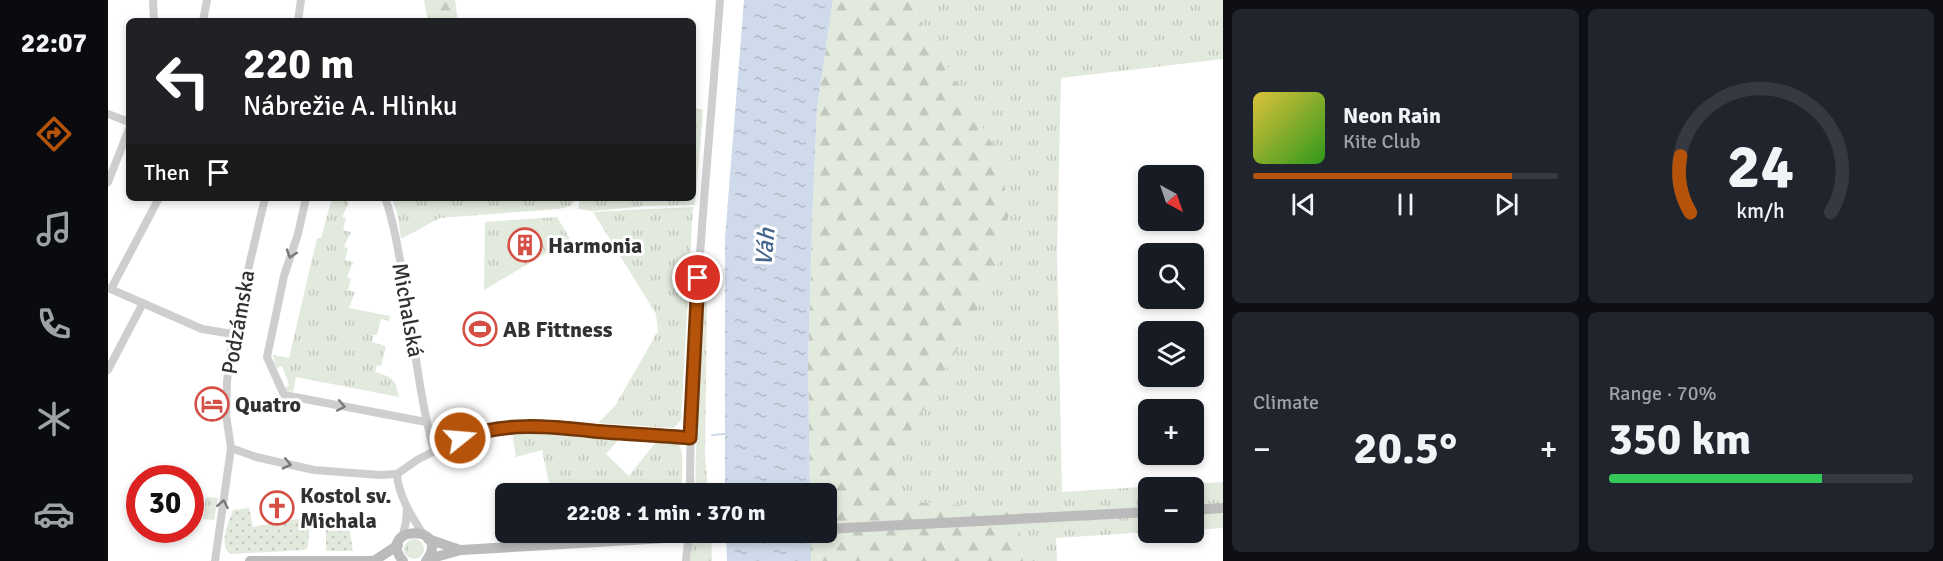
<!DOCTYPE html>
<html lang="en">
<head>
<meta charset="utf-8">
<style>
  body { margin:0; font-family:Signika,sans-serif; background:#20242c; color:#f1f3f6; height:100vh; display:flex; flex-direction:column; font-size:22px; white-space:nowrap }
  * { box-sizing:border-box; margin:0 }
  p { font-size:20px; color:#9ea1a6 }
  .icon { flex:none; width:33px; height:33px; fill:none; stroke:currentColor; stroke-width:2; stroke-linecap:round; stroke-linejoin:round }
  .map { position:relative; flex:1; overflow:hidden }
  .panel { display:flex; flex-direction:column; gap:9px; padding:9px; background:#0d0f14; width:720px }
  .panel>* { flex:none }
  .hud { position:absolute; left:18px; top:18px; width:570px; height:183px; border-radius:9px; box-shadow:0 3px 9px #0003; background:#202124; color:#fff; overflow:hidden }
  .needle { width:39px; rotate:140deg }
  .tools { position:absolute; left:1030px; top:165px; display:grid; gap:12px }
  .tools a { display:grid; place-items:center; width:66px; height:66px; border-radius:9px; background:#171b24; box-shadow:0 3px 9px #0003; font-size:30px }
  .speed { position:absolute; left:18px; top:465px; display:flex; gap:12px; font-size:30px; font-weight:700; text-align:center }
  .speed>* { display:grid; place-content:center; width:78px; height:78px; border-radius:50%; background:#171b24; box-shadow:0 3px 9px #0003; line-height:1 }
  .speed .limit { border:9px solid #d22; background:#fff; color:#111 }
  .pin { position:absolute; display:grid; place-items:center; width:51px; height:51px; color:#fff; margin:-26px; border:3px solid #fff; border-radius:50%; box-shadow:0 2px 6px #0007 }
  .me { position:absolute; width:66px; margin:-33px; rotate:73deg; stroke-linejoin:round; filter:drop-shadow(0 0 4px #0008) }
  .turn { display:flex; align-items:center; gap:21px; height:126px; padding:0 18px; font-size:27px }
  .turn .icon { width:78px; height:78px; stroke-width:2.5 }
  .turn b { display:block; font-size:42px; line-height:51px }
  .then { display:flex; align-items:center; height:57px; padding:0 18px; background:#0003; gap:12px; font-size:22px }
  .big { font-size:45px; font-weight:800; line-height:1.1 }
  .panel .card { flex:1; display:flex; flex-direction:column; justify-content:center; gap:9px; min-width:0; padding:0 21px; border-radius:9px; background:#20242c }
  .panel .dial { align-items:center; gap:0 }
  .dial svg { height:156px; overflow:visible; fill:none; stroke:#363941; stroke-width:7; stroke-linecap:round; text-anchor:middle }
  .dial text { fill:#f1f3f6; stroke:none }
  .song { display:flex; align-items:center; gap:18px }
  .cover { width:72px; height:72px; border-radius:9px; background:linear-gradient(135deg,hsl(50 70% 55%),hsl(110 70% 35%)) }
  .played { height:6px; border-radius:3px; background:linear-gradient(90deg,#b45309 85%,#363941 85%) }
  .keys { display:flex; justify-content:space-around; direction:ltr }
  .heat { display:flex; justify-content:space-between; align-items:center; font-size:33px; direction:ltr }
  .charge { height:9px; border-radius:4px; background:linear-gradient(90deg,#34c759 70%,#363941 0) }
  .panel .tiles { flex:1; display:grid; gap:9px; grid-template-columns:repeat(2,1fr) }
  .trip { position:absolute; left:387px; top:483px; width:342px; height:60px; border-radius:9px; background:#171b24; box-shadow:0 3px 9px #0003; font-weight:800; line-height:60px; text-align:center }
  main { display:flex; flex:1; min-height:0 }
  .tab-bar { display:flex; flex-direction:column; width:108px; justify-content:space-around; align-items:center; background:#090b0e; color:#9ea1a6 }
  .tab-bar .icon { width:42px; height:42px }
  .tab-bar .on { color:#b45309 }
  .tab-bar b { font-size:27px; color:#f1f3f6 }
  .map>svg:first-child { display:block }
  .grass { fill:url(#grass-tufts) }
  .forest { fill:url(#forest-firs) }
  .park { fill:url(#park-dots) }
  .water { fill:url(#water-ripples) }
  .pier { fill:#fff }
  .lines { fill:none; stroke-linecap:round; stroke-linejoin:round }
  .stream { stroke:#cfdbea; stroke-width:2 }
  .minor { stroke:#cecece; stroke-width:8 }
  .secondary { stroke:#bbb; stroke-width:10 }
  .oneway { stroke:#787878 }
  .route-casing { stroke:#753606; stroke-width:15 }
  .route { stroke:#b45309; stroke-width:10 }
  .labels { text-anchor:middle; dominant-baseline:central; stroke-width:6; stroke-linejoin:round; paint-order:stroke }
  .poi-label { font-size:22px; font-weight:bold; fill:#313131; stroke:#fff; text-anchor:start }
  .street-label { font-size:22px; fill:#313131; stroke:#fff }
  .water-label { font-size:24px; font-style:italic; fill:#45668c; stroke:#fff }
</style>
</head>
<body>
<main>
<nav class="tab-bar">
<b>22:07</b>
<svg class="icon on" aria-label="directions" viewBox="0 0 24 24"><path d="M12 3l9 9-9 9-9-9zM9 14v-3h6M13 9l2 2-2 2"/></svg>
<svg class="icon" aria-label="music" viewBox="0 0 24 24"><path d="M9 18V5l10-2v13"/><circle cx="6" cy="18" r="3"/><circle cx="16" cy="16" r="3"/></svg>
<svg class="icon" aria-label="phone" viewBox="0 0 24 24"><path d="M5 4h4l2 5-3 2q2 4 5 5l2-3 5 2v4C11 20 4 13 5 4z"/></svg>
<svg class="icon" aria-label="climate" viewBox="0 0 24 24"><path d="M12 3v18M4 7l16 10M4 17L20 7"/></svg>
<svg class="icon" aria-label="car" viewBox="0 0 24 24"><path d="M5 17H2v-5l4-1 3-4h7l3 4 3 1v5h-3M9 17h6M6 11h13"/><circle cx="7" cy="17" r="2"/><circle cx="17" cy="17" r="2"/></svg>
</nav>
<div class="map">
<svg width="1115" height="561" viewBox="0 0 1115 561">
  <defs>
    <pattern id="grass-tufts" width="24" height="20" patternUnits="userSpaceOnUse" patternTransform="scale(1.5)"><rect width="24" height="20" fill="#e2e9dd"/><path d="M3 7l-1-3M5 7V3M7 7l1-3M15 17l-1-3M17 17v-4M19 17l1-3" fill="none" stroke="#c2c8be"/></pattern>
    <pattern id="forest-firs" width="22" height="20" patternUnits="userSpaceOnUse" patternTransform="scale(1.5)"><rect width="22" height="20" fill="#e2e9dd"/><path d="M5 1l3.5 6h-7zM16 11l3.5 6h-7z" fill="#c2c8be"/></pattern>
    <pattern id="park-dots" width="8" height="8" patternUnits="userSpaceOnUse" patternTransform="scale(1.5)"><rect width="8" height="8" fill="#e2e9dd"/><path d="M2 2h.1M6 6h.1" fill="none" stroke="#c2c8be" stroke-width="1.8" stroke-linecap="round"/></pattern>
    <pattern id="water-ripples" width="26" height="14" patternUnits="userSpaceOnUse" patternTransform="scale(1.5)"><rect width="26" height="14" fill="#cfdbea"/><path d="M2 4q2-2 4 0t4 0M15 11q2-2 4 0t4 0" fill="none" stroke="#b2bcc9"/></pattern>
  </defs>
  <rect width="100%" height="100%" fill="#fff"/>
  <g class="grass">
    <path d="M804,0H1115V59L953,78L949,252L954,492L1115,482V528L1086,530V488H1041V532L948,538L949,561H915L910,509L806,502L797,498L792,490L788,474L792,448L823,398L865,320L892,258L891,155L815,26Z"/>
    <path d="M585,107L595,110L587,205L539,206L484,211L470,209L472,198H585Z"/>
    <path d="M224,198H233V200L241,202L234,217L238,218L235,230L243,232L236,247L240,248L237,260L245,262L239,277L243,279L240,290L247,292L241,308L282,316L281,321L273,319L269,335H265L264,342L278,346L273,366L269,365L267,372C286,378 287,378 291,397L188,377L185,392L177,391L176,388L181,385L174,366L168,368L165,355L181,358L209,238H213Z"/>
    <path d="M284,198H468C466,207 459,207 451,209L332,218L293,239L290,217Z"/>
    <path d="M585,207L573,420L566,428L490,423L507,406L550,331L548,314L485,212Z"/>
    <path d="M449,217L462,239L376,290L377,222Z"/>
    <path d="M599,291L597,455L600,493H587L591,331L597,292Z"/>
    <path d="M404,433L512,438L498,454L521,476L551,438C557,439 566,439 570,444C578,452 573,482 573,493H443L434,450L408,457Z"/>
    <path d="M98,497L110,498L106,520L95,519Z"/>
    <path d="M585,533H603L604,561H582Z"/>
    <circle cx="306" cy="549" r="10"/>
  </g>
  <g class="forest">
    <path d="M316,0H347L350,21H320Z"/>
    <path d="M725,0H804L815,26L891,155L901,212L892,258L865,320L823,398L792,448L788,474L792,490L797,498L806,502L910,509L915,561H703V533L718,532V494H702L700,369L704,224L709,108Z"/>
  </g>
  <g class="park">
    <path d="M141,508L145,527L202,517L200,547L197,550L122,554C110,544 121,523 125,510Z"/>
    <path d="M218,514H228L230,527H241L245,551H218Z"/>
  </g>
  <g class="water">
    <path d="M636,0H725L709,108L704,224L700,369L702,493H617V238Z"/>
    <path d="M618,533H703V561H619Z"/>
  </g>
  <path class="pier" d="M615,532H706V536L615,541Z"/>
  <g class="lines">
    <path class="stream" d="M604,435L617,434"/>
    <g class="minor">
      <path d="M45,0L46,21"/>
      <path d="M95,21L99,0"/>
      <path d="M190,21L193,0"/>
      <path d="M0,114L21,122"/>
      <path d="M0,182L21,129"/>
      <path d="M198,198L190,234L176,276L159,357L176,395L318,422"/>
      <path d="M277,198C286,221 289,246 294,270C305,330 310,392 326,451"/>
      <path d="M0,288L94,329L125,334"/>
      <path d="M3,289L51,198"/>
      <path d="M0,370L35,303"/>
      <path d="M123,448L148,457L206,470L272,475L289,474L309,460L352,438L371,431L396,427H459L582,438"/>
      <path d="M289,474C290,495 304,517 315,534"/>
      <path d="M582,494C582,328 600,164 612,0"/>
      <path d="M294,538L298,522L299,507"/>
      <path d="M107,561L123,448L118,415L119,381L125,334L157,198"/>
      <path d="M578,561L581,533"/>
    </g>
    <g class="secondary">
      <path d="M1086,510L1115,508"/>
      <path d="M718,529L1041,512"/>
      <path d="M320,539L352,550"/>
      <path d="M320,559L353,550L659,532"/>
      <path d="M142,561H268"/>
      <path d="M266,561L290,545"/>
      <path d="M295,561C266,525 346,523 318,561"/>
    </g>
  </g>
  <defs><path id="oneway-chevron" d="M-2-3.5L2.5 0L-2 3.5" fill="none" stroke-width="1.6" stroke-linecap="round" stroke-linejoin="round" transform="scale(1.5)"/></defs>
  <g class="oneway">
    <use href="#oneway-chevron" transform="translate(183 254) rotate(108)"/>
    <use href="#oneway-chevron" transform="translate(233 406) rotate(11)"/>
    <use href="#oneway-chevron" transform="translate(179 464) rotate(13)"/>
    <use href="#oneway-chevron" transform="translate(115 504) rotate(-79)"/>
  </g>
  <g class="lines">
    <g class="route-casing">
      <path id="route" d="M352,438C397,422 438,426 485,431C517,434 550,435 582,438L590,278"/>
    </g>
    <use href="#route" class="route"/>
  </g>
  <defs>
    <g id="building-ring" transform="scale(1.725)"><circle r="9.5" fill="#fff" stroke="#d64f45" stroke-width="1.5"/><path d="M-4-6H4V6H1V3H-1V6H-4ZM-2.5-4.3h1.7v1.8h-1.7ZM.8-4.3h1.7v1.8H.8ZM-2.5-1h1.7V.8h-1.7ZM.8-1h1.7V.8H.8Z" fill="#d64f45"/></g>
    <g id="stadium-ring" transform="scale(1.725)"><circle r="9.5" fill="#fff" stroke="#d64f45" stroke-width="1.5"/><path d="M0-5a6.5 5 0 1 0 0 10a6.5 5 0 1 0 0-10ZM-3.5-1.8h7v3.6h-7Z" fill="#d64f45"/></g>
    <g id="hotel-ring" transform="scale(1.725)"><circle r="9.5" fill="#fff" stroke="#d64f45" stroke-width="1.5"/><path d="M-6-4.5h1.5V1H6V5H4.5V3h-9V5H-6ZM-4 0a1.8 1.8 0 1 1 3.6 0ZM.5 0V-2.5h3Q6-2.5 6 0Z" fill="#d64f45"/></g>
    <g id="church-ring" transform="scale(1.725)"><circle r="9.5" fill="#fff" stroke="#d64f45" stroke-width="1.5"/><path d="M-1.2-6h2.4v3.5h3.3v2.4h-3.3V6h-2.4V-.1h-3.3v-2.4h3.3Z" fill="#d64f45"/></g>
  </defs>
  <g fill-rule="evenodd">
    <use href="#building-ring" x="417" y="245"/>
    <use href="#stadium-ring" x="372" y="329"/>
    <use href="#hotel-ring" x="104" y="404"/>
    <use href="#church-ring" x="169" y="508"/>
  </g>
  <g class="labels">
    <g class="poi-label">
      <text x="440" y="245">Harmonia</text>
      <text x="395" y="329">AB Fittness</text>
      <text x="127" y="404">Quatro</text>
      <text x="192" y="495">Kostol sv.<tspan x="192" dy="25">Michala</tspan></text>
    </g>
    <g class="street-label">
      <text transform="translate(300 310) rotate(80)">Michalská</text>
      <text transform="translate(130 322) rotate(-80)">Podzámska</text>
    </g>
    <g class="water-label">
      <text transform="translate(657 247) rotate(-85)">Váh</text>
    </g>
  </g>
</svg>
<div class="tools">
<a><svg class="needle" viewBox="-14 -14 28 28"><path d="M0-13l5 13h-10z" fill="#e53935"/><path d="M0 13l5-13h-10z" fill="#9ea1a6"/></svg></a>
<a><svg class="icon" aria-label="search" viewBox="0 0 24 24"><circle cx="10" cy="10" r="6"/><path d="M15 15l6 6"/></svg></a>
<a><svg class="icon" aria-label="layers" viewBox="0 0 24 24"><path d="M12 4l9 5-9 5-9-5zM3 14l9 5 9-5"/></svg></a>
<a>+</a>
<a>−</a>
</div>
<div class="speed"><div class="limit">30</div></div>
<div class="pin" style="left:590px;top:278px;background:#d93025"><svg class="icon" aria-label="arrive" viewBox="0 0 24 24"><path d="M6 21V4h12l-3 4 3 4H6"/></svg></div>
<svg class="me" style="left:352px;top:438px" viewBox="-20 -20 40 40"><circle r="17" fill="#b45309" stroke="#fff" stroke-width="3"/><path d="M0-11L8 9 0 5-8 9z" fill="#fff"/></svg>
<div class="trip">22:08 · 1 min · 370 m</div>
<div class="hud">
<div class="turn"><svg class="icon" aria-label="left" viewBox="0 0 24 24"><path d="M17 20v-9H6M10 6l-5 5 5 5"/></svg><div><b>220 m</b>Nábrežie A. Hlinku</div></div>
<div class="then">Then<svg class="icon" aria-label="arrive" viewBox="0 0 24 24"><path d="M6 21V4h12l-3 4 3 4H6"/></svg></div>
</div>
</div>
<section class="panel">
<div class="tiles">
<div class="card">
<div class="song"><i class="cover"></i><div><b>Neon Rain</b><p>Kite Club</p></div></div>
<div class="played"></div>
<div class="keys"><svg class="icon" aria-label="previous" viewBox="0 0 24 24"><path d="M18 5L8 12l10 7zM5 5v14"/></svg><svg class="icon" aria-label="pause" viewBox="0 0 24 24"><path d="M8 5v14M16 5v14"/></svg><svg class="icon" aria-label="next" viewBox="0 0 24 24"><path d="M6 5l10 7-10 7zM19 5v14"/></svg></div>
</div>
<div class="card dial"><svg viewBox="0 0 100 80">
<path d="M14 69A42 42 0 1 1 86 69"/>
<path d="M14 69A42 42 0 0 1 9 40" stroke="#b45309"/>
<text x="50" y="56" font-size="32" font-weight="700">24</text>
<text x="50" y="72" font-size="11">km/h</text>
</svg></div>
<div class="card"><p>Climate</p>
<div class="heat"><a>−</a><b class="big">20.5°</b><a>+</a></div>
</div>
<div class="card"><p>Range · 70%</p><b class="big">350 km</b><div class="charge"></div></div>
</div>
</section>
</main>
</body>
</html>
